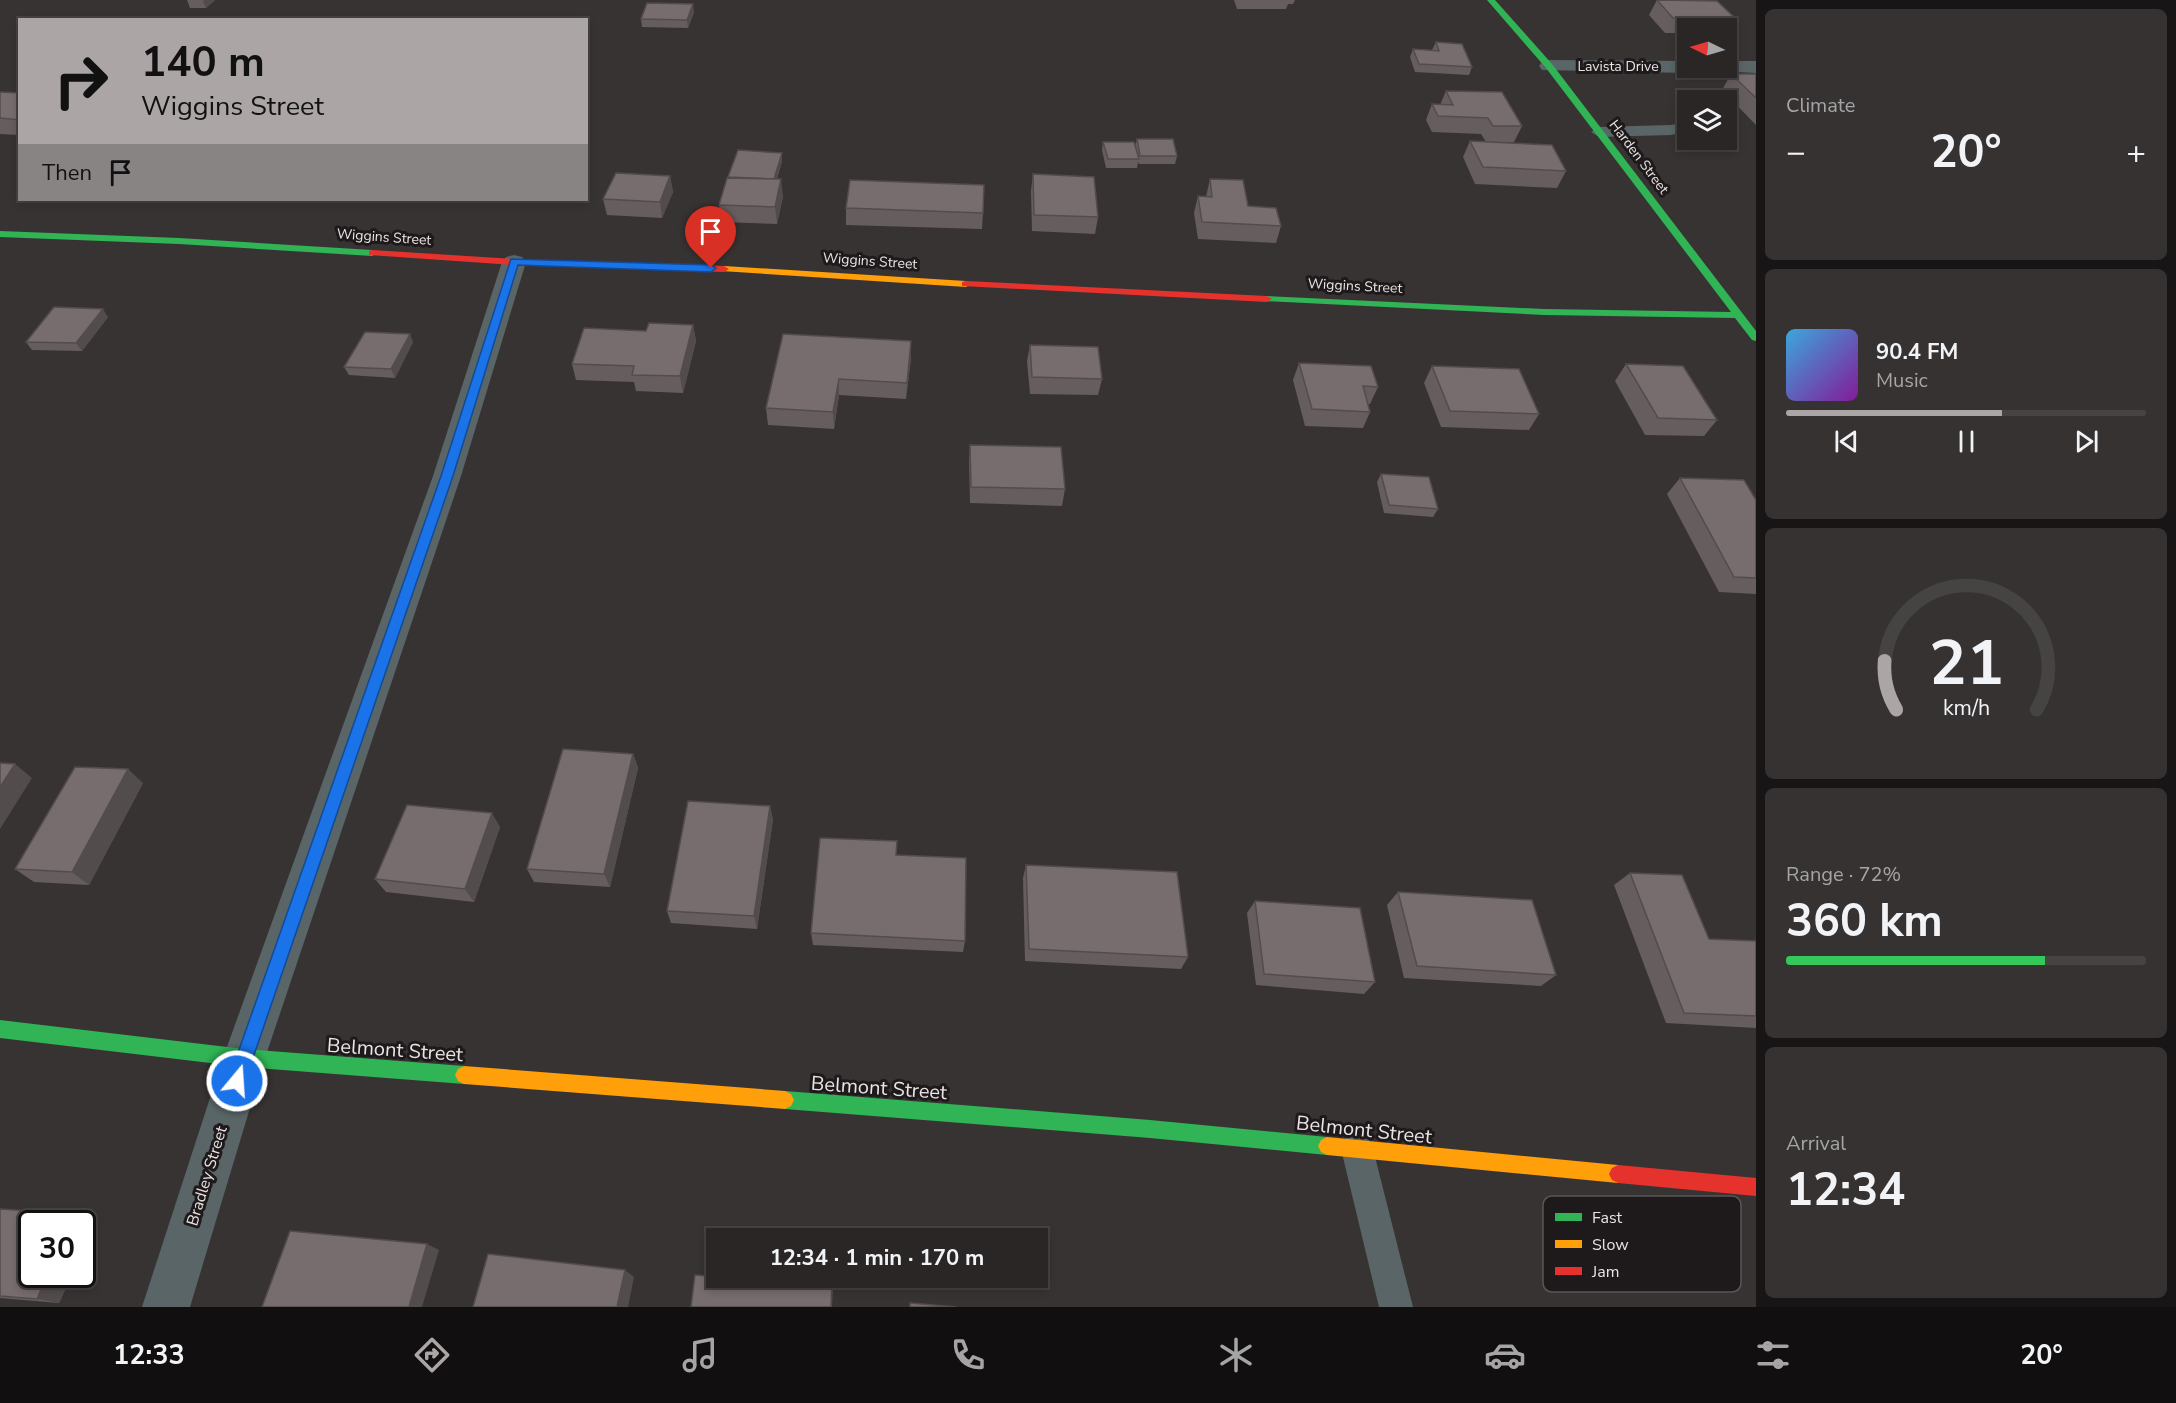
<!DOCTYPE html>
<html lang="en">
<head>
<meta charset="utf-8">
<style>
  body { margin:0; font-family:"Nunito Sans",sans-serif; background:#363232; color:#f1f3f6; height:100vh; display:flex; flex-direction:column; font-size:22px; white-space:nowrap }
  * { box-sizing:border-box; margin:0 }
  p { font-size:20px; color:#a5a5a7 }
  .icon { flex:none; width:33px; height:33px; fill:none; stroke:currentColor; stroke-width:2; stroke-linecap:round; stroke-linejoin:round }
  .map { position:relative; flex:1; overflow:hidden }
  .sheet { display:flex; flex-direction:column; gap:9px; padding:9px; background:#171515; width:420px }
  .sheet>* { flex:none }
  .top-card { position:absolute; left:18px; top:18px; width:570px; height:183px; border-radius:0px; box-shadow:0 3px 9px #0003,0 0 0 2px #464343; background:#aca5a6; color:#111; overflow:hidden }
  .needle { width:39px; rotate:275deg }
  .buttons { position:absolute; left:1677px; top:18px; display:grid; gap:12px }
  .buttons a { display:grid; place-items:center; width:60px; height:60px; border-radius:0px; background:#2a2626; box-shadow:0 3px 9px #0003,0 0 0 2px #464343; font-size:30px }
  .speed { position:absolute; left:18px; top:1210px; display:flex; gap:12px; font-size:30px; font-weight:700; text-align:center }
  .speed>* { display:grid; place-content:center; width:78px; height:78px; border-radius:50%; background:#2a2626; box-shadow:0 3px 9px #0003,0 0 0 2px #464343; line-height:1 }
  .speed .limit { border:3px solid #111; border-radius:9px; background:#fff; color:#111 }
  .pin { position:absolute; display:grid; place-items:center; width:51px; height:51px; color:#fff; margin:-62px -26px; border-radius:50% 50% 50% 0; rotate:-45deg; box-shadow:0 0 6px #0007 }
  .pin .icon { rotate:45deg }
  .me { position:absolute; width:66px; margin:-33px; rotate:18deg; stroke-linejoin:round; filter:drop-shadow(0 0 4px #0008) }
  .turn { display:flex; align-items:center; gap:21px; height:126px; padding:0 24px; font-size:27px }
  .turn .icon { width:78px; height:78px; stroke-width:2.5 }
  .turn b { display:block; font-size:42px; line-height:51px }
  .then { display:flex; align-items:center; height:57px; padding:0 24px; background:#0003; gap:12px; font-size:22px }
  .big { font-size:45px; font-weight:700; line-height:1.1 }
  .sheet .card { flex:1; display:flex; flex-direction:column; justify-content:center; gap:9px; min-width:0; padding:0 21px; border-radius:9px; background:#363232 }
  .sheet .dial { align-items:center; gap:0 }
  .dial svg { height:156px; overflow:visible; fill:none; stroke:#464343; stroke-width:7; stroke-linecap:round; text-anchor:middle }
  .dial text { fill:#f1f3f6; stroke:none }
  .song { display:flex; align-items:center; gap:18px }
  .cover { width:72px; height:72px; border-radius:9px; background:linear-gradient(135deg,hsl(200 70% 55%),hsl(290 70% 35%)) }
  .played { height:6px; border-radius:3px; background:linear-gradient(90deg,#aca5a6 60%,#464343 60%) }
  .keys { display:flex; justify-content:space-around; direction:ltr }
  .heat { display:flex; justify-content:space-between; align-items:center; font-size:33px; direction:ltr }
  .charge { height:9px; border-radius:4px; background:linear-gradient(90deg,#34c759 72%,#464343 0) }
  .trip { position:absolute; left:706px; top:1228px; width:342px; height:60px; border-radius:0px; background:#2a2626; box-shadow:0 3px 9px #0003,0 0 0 2px #464343; font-weight:700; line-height:60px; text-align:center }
  .dock { display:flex; height:96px; justify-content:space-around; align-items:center; background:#110f0f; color:#a5a5a7 }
  .dock .icon { width:42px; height:42px }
  .dock .selected { color:#aca5a6 }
  .dock b { font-size:27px; color:#f1f3f6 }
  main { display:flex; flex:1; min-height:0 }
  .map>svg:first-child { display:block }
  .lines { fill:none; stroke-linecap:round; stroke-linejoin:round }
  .lane { fill:#596567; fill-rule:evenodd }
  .street { fill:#596567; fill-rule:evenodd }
  .fast { fill:#30b455; fill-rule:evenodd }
  .slow { fill:#ff9f0a; fill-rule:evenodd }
  .jam { fill:#e5322d; fill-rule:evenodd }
  .wall { fill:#665d5f }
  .shaded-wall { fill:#534c4d }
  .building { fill:#776c6e; stroke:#534c4d; stroke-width:1.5 }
  .route { fill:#1a73e8; stroke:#114b97; stroke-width:1.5 }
  .labels { text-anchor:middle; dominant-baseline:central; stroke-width:6; stroke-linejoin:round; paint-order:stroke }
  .far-street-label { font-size:14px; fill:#eae3e4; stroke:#1e1a1b }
  .street-label { font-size:16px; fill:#eae3e4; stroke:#1e1a1b }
  .near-street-label { font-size:20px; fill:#eae3e4; stroke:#1e1a1b }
  .key { fill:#1e1a1b; stroke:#5b5657; stroke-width:1.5 }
  .key-label { font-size:16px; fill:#eae3e4 }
</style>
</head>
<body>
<main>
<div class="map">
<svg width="1756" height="1307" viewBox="0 0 1756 1307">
  <rect width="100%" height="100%" fill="#383333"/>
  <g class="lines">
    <g class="lane">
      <path d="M1688,122V131L1671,135L1599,137L1591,132L1599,127L1671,125Z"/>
      <path d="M1357,1133L1368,1138L1373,1149L1413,1307H1379L1341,1149L1346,1138Z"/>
    </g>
    <g class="street">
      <path d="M1549,60L1688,61V68H1697L1695,71L1688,73L1542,70L1539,66L1542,62Z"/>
      <path d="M1726,61H1756V73L1719,71L1717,68H1726Z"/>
      <path d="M514,255L522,257L526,262L461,476L265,1058L190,1307H142L223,1058L433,476L502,262L506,257Z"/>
    </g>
    <g class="fast">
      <path d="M1487,0H1495L1552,64L1756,331V341L1752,340L1735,318L1544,315L1263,301L1262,299L1267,296L1544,309L1731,312L1546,68Z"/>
      <path d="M0,231L179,238L372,250L377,253L372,256L179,244L0,237Z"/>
      <path d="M0,1020L244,1049L464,1066L470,1069L473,1075L470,1081L464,1084L244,1067L0,1038Z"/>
      <path d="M785,1091L1150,1120L1327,1137L1333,1140L1336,1146L1333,1152L1327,1155L1150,1138L785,1109L779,1106L776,1100L779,1094Z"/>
    </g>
    <g class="slow">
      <path d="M724,266L966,281L971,284L966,287L721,271L719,269Z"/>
      <path d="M464,1066L785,1091L791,1094L794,1100L791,1106L785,1109L464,1084L458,1081L455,1075L458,1069Z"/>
      <path d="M1327,1137L1618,1165L1624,1168L1627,1174L1624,1180L1618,1183L1327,1155L1321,1152L1318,1146L1321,1140Z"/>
    </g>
    <g class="jam">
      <path d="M372,250L514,259L724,266L729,269L724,272L514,265L369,255V251Z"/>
      <path d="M966,281L1267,296L1272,299L1267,302L962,286V282Z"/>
      <path d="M1618,1165L1756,1178V1196L1618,1183L1612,1180L1609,1174L1612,1168Z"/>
    </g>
  </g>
  <g class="wall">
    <path d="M187,0H215L206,8H190Z"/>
    <path d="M1234,0H1295L1293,4H1288L1286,9H1237Z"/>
    <path d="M1657,0L1735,18L1726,33V28H1688V33H1665L1649,15Z"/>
    <path d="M694,12L688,28L642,27L641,19Z"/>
    <path d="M1436,42L1472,67L1469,75L1415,72L1410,57L1413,49L1432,50Z"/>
    <path d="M1731,74H1756V125L1722,90Z"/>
    <path d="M1446,91L1522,126L1514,142H1492L1566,171L1557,188L1475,184L1463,157L1470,141L1486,142L1481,134L1432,132L1426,120L1432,104L1440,105Z"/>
    <path d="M0,92L20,93V135L0,134Z"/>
    <path d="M1137,139L1177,156L1175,164H1139L1138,162L1137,168H1106L1102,150L1103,142L1135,146Z"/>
    <path d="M782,153V161L777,179L783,196L777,224L721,222L719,205Z"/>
    <path d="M1033,174L1098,217L1095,234L1032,231L1031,191Z"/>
    <path d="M670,176L673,192L662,218L607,215L603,199Z"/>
    <path d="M1210,179L1248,206L1281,226L1276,243L1198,239L1194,213L1198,196L1206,197Z"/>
    <path d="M274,200H324L275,201Z"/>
    <path d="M443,200H473L472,201Z"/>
    <path d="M846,208L983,213L982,229L846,225Z"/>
    <path d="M108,317L82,351L32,350L26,342Z"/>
    <path d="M693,325L696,341L683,393L636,391L634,382L576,380L572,364L646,331Z"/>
    <path d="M783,334L911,358L906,399L839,395L834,429L768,425L766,408Z"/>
    <path d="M413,342L395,378L349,375L344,367Z"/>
    <path d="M1030,345L1102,379L1098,395L1030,394L1027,361Z"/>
    <path d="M1299,363L1378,387L1370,404H1368L1370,412L1363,428L1305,426L1293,380Z"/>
    <path d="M1626,364L1717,420L1704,436L1645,435L1615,381Z"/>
    <path d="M1432,366L1539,414L1529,430L1441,427L1424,383Z"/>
    <path d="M970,445L1065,489L1062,506L970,503L969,461Z"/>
    <path d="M1381,474L1438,509L1433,517L1384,513L1377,482Z"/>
    <path d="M1680,478L1756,500V594L1719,592L1667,494Z"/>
    <path d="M633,754L638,768L610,887L534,882L527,869Z"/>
    <path d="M143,783L89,885L34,882L15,869Z"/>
    <path d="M773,819L757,929L671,923L667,911Z"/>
    <path d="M500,827L474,902L386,892L375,879Z"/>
    <path d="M896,855L965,941L963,952L813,945L811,933Z"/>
    <path d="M1026,865L1188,957L1181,969L1025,961L1023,878Z"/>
    <path d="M1630,873L1709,939L1756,941V1028L1666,1023L1614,885Z"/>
    <path d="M1398,892L1556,975L1541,986L1404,978L1387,905Z"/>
    <path d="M1255,901L1375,982L1364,994L1256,985L1247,913Z"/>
    <path d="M0,1209L75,1214L95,1221L82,1250V1224L32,1275H72L59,1303L0,1298Z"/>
  </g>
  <g class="shaded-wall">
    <path d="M204,0H215L206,8L203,1Z"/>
    <path d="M693,4L694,12L688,28L687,20Z"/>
    <path d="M782,153V161L774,188L773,180Z"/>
    <path d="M670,176L673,192L662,218L660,202Z"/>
    <path d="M781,179L783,196L777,224L775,207Z"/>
    <path d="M103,309L108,317L82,351L76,343Z"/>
    <path d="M693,325L696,341L683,393L680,376Z"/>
    <path d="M410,334L413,342L395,378L391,369Z"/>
    <path d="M911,341V358L906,399L907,383Z"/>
    <path d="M839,379V395L834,429L833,412Z"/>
    <path d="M633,754L638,768L610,887L604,874Z"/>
    <path d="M15,764L32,778L0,829V787Z"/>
    <path d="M128,769L143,783L89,885L72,872Z"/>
    <path d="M770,806L773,819L757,929L754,916Z"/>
    <path d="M492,813L500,827L474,902L465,889Z"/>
    <path d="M75,1214L95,1221L82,1250V1224H70Z"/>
    <path d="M427,1244L439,1250L422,1307H409Z"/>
    <path d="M625,1270L634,1277L628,1307H617Z"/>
    <path d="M47,1275H72L59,1303L37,1299Z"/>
    <path d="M832,1283L833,1288L832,1307H831Z"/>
  </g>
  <g class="building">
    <path d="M1657,0L1717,1L1735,18H1673Z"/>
    <path d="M647,3L693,4L687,20L641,19Z"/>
    <path d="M1436,42L1462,44L1472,67L1419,64L1413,49L1439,51Z"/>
    <path d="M1731,74H1756V98Z"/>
    <path d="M1446,91L1502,92L1522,126H1493L1488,118L1438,116L1432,104L1453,105Z"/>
    <path d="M0,92L20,93V120L0,118Z"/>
    <path d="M1137,139H1173L1177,156H1140Z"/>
    <path d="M1470,141L1552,145L1566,171L1483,167Z"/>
    <path d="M1103,142H1134L1139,159H1108Z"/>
    <path d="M738,150L782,153L774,179L728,177Z"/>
    <path d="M616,173L670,176L660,202L603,199Z"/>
    <path d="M1033,174L1094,177L1098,217L1034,215Z"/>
    <path d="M727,178L781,179L775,207L719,205Z"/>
    <path d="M1210,179L1243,180L1248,206L1276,208L1281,226L1202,222L1198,196L1212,197Z"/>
    <path d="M850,180L984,185L983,213L846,208Z"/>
    <path d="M54,307L103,309L76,343L26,342Z"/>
    <path d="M649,323L693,325L680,376L632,375L634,366L572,364L584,328L646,331Z"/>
    <path d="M365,332L410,334L391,369L344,367Z"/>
    <path d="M783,334L911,341L907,383L839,379L833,412L766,408Z"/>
    <path d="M1030,345L1098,347L1102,379L1032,377Z"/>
    <path d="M1299,363L1371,366L1378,387L1363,386L1370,412L1312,409Z"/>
    <path d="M1626,364L1683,366L1717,420L1658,418Z"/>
    <path d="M1432,366L1519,369L1539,414L1450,411Z"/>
    <path d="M970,445L1061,447L1065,489L971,487Z"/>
    <path d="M1381,474L1429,477L1438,509L1389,505Z"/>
    <path d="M1680,478L1744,480L1756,500V578L1734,577Z"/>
    <path d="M563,749L633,754L604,874L527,869Z"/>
    <path d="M0,763L15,764L0,787Z"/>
    <path d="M75,767L128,769L72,872L15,869Z"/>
    <path d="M688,801L770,806L754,916L667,911Z"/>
    <path d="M407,805L492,813L465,889L375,879Z"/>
    <path d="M820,838L897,841L896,855L966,858L965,941L811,933Z"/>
    <path d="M1026,865L1177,872L1188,957L1029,949Z"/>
    <path d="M1630,873L1682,875L1709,939L1756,941V1016L1684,1013Z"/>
    <path d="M1398,892L1532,900L1556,975L1417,966Z"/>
    <path d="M1255,901L1360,908L1375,982L1264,974Z"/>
    <path d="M0,1209L75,1214L70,1224H32V1275H47L37,1299L0,1296Z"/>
    <path d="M290,1231L427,1244L409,1307H262Z"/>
    <path d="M488,1254L625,1270L617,1307H473Z"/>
    <path d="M695,1275L717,1277V1278H740L832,1283L831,1307H691Z"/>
    <path d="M910,1303L956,1307H910Z"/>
  </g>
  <path class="route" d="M511,259L711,265L716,268L711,272L518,265L453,476L245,1081L243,1087L237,1090L230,1087L228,1081L441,476Z"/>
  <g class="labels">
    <g class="far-street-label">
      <text x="1618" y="66">Lavista Drive</text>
      <text transform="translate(1639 157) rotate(53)">Harden Street</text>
      <text transform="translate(384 237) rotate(4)">Wiggins Street</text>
      <text transform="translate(870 261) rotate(4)">Wiggins Street</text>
      <text transform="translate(1355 286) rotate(3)">Wiggins Street</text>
    </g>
    <g class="street-label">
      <text transform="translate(207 1176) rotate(-73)">Bradley Street</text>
    </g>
    <g class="near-street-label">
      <text transform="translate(395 1050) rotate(4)">Belmont Street</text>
      <text transform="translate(879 1088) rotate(4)">Belmont Street</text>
      <text transform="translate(1364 1130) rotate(6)">Belmont Street</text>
    </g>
  </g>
  <rect x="1543" y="1196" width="198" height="96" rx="9" class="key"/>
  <rect x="1555" y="1213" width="27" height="8" fill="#30b455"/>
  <rect x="1555" y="1240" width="27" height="8" fill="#ff9f0a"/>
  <rect x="1555" y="1267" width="27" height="8" fill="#e5322d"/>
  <g class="key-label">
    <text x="1592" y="1223">Fast</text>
    <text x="1592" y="1250">Slow</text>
    <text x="1592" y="1277">Jam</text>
  </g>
</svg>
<div class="buttons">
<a><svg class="needle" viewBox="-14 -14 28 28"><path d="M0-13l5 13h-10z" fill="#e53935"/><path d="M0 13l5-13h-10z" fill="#a5a5a7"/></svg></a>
<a><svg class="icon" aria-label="layers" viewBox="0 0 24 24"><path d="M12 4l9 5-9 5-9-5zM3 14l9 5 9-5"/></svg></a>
</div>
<div class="speed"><div class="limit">30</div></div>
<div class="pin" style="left:711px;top:268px;background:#d93025"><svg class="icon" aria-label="arrive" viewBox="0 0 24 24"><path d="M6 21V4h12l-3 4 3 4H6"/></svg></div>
<svg class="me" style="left:237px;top:1081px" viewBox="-20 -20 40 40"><circle r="17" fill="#1a73e8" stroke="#fff" stroke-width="3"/><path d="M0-11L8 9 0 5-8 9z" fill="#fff"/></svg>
<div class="trip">12:34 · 1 min · 170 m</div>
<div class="top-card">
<div class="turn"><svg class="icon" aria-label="right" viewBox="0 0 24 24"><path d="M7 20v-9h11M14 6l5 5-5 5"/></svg><div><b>140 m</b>Wiggins Street</div></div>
<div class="then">Then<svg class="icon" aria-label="arrive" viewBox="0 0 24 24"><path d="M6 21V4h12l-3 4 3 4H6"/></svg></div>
</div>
</div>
<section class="sheet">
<div class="card"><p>Climate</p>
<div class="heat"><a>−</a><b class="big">20°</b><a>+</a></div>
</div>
<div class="card">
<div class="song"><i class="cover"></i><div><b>90.4 FM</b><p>Music</p></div></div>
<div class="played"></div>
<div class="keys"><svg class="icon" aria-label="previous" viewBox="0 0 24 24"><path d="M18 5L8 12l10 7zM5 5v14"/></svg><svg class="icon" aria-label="pause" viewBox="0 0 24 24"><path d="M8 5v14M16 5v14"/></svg><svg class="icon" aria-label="next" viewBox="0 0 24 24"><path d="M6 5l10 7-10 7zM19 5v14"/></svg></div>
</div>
<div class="card dial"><svg viewBox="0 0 100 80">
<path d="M14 69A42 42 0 1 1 86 69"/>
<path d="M14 69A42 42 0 0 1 8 44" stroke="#aca5a6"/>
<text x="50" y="56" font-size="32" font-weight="700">21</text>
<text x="50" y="72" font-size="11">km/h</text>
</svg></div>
<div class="card"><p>Range · 72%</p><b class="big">360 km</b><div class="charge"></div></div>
<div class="card"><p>Arrival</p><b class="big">12:34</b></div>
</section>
</main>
<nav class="dock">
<b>12:33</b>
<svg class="icon selected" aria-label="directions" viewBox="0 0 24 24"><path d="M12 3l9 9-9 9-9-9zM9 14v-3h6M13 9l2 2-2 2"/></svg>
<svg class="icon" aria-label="music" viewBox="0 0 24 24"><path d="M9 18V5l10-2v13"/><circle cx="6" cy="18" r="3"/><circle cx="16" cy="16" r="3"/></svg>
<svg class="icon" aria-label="phone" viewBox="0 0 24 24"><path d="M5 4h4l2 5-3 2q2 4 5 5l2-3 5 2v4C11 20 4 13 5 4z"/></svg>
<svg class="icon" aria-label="climate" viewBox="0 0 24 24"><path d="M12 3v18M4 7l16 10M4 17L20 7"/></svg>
<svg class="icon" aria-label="car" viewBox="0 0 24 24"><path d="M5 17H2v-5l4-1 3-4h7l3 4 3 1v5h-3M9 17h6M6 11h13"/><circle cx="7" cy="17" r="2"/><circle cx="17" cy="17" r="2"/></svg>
<svg class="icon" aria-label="filters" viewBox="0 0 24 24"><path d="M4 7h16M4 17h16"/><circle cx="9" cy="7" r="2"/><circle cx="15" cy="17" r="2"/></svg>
<b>20°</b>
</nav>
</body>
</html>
